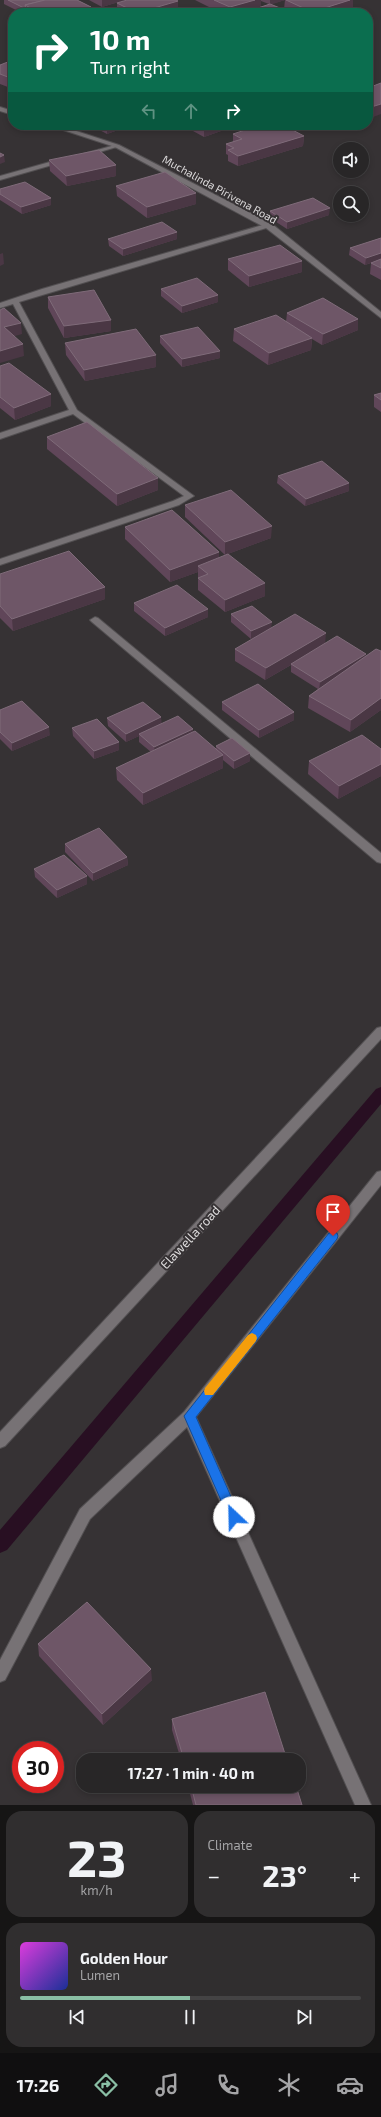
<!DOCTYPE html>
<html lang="en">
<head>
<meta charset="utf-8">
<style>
  body { margin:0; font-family:"Exo 2",sans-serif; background:#302e2f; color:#f1f3f6; height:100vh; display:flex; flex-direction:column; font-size:15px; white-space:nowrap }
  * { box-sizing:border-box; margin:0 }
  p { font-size:13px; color:#a5a5a7 }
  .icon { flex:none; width:22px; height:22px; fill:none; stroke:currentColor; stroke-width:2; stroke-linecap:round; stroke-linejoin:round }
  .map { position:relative; height:1805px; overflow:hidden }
  .details { display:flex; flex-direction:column; gap:6px; padding:6px; background:#161515; flex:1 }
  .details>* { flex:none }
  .top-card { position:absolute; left:8px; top:8px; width:365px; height:122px; border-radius:16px; box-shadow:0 2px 6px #0003,0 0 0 1px #444344; background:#0b6e4f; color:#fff; overflow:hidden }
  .tools { position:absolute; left:333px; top:142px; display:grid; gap:8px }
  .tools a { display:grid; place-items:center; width:36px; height:36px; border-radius:50%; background:#282627; box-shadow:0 2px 6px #0003,0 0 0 1px #444344; font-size:20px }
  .speed { position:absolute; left:12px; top:1741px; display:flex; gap:8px; font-size:20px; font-weight:700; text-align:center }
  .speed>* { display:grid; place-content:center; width:52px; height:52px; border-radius:50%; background:#282627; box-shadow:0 2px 6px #0003,0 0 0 1px #444344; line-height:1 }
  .speed .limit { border:6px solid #d22; background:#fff; color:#111 }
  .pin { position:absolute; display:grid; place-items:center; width:34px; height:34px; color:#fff; margin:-41px -17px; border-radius:50% 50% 50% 0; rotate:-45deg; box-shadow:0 0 4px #0007 }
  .pin .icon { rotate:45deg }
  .me { position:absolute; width:44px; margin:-22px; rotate:336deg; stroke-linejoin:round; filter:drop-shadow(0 0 3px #0008) }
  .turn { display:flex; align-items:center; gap:14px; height:84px; padding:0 16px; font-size:18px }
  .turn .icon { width:52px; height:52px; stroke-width:2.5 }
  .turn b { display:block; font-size:28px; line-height:34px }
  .lanes { display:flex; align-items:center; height:38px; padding:0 16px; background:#0003; justify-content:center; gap:20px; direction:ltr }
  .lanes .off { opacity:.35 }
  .big { font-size:30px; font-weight:700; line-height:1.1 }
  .details .card { flex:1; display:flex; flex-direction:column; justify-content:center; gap:6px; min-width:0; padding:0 14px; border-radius:16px; background:#302e2f }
  .details .dial { align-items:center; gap:0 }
  .dial b { font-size:52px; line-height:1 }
  .song { display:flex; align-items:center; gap:12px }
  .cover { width:48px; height:48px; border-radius:6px; background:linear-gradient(135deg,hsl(300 70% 55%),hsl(230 70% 35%)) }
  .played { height:4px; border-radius:2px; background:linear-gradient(90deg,#8abfa5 50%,#444344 50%) }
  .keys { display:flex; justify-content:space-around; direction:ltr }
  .heat { display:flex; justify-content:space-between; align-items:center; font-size:22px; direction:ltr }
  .details .tiles { flex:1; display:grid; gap:6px; grid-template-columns:1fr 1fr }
  .card:last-child { grid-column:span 2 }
  .trip { position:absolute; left:76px; top:1753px; width:230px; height:40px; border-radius:16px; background:#282627; box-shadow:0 2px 6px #0003,0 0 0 1px #444344; font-weight:700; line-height:40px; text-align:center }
  .tabs { display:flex; height:64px; justify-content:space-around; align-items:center; background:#100f10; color:#a5a5a7 }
  .tabs .icon { width:28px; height:28px }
  .tabs .active { color:#8abfa5 }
  .tabs b { font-size:18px; color:#f1f3f6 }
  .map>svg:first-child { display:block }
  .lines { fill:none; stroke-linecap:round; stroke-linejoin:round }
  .stream { fill:#280f22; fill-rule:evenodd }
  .minor-casing { stroke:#524f51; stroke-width:2 }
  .tertiary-casing { stroke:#524f51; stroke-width:2 }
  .minor { fill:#777275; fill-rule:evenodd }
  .tertiary { fill:#777275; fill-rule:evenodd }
  .wall { fill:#604659; fill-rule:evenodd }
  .shaded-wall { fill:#4a3744 }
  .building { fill:#6e5667; stroke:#7f6b79 }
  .route { fill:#1a73e8; stroke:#114b97 }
  .slow { fill:#f59e0b }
  .labels { text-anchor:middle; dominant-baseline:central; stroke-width:4; stroke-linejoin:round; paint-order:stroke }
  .far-street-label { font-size:11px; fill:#dcdadb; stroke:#363234 }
  .street-label { font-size:13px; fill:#dcdadb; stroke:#363234 }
</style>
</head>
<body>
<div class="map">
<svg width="381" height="1805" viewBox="0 0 381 1805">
  <rect width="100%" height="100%" fill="#363234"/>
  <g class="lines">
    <path class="stream" d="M381,1087V1104L7,1550L0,1553V1530L376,1089Z"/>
    <g class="minor-casing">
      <g id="minor">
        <path d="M115,145L120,146L86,156L83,154Z"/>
        <path d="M64,158L67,160L66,161L0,180V176Z"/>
        <path d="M266,224L273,226L19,302L77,410L194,496L179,505L0,565V559L173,501L184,496L73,414L0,439V433L69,410L13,304L0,308V303L42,289Z"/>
        <path d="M95,617L98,618L381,853V863L377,862L92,622L90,620Z"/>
        <path d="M381,1027V1039L5,1446L0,1448V1432L377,1028Z"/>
        <path d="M381,1171V1185L196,1417L371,1805H355L187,1427L90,1519L5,1680L0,1682V1660L80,1509L184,1412L377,1172Z"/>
      </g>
    </g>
    <g class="tertiary-casing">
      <g id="tertiary">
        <path d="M0,107L13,111V115L0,111Z"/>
        <path d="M48,125H58L119,145L272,224L381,312V318L266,228L115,147Z"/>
      </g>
    </g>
    <use href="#minor" class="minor"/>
    <use href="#tertiary" class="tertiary"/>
  </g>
  <g class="wall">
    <path d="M4,0H77L91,7V13H22L4,4Z"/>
    <path d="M89,0H125L102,7Z"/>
    <path d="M195,0H285L271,4L285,12L288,11L284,9L285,0H353V9L339,13H252V10L244,13H221ZM261,1L269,4L261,7Z"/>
    <path d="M117,3L178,11L169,13H119L117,12Z"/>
    <path d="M13,60V89L0,84V65Z"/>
    <path d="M90,125H129V126L107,134Z"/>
    <path d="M182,125H238L204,137Z"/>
    <path d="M233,134L304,136L303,146L238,166L228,161V155L226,154V144L233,142Z"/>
    <path d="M49,160L116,165V176L67,186L50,171Z"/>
    <path d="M116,186L196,204L147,218L117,196Z"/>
    <path d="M0,189L51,198V205L22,214L0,200Z"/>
    <path d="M270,211L329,215L287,229L270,218Z"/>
    <path d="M177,232V239L123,256L109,246L108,239Z"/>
    <path d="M381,238V280L370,274L371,263L365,265L349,255L350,248Z"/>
    <path d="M228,259L302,261V272L249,287L228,270Z"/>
    <path d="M161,289L218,295V302L182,313L161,296Z"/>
    <path d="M48,297L111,331L64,338L48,308Z"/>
    <path d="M287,313L358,319V330L322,345L312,339L311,350L268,365L233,341L234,329L286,322Z"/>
    <path d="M160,336L220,351V358L182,367L160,343Z"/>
    <path d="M65,343L156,367L85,381L66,355Z"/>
    <path d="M0,366L51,394V406L15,420L0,408Z"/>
    <path d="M381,393V412L374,407V395Z"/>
    <path d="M47,437L158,490L117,506L47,449Z"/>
    <path d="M278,476L349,491L305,506L277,483Z"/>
    <path d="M185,505L271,538L225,555L185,517Z"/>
    <path d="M125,527L219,552V558L265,596L225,612L198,590V572L170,582L125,539Z"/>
    <path d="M0,574L105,587V599L13,631L0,618Z"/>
    <path d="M134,603L208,617L165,636L134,611Z"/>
    <path d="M231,614L271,628L325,643L365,656L381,651V710L350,732L308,708L309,696L318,689L291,672V665L265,680L235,661V649L258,636L251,639L231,622Z"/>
    <path d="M222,702L294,712V720L259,738L222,710Z"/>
    <path d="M0,710L50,735L12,751L0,739Z"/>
    <path d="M161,717V724L193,729V732L216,749V746L250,753V761L234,769L223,760V768L143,805L117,780L116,768L151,752L139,742V736L126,742L108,726L107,718Z"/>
    <path d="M72,728L119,750L94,759L73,736Z"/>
    <path d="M381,749V776L338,799L308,774L309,761Z"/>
    <path d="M65,844L127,857L128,865L93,881L65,852Z"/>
    <path d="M34,869L87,884L57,898L35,877Z"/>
    <path d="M38,1644L152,1680L103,1725L39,1656Z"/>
    <path d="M172,1719L287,1760H181L172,1730Z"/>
    <path d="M188,1786H296L302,1805H193Z"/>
  </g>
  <g class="shaded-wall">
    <path d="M102,0H125L102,7Z"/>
    <path d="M255,0H261V8L252,10L244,13H230V7Z"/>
    <path d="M270,0H285L270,5Z"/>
    <path d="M350,0H353V9L339,13H312V12Z"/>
    <path d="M178,1V11L169,13H137Z"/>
    <path d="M91,7V13H70Z"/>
    <path d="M381,104V114L368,119V108Z"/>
    <path d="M113,125H129V126L107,134V127Z"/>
    <path d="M207,125H238L204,137V126Z"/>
    <path d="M304,136L303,146L238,166V156Z"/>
    <path d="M4,155L5,162L0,164V157Z"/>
    <path d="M116,165V176L67,186L66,176Z"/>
    <path d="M196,193V204L147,218V207Z"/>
    <path d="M51,198V205L22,214L21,207Z"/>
    <path d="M330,208L329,215L287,229V222Z"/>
    <path d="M177,232V239L123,256V249Z"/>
    <path d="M3,253L4,264L0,266V254Z"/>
    <path d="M381,253V259L365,265L366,258Z"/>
    <path d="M302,261V272L249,287V276Z"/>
    <path d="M218,295V302L182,313V306Z"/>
    <path d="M358,319V330L322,345L323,334Z"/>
    <path d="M111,320V331L64,338V326Z"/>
    <path d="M21,323L22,334L5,339L4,327Z"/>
    <path d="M312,338L311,350L268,365L269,353Z"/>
    <path d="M23,344L24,356L0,363V351Z"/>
    <path d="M220,351V358L182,367V359Z"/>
    <path d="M156,355V367L85,381L84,370Z"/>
    <path d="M51,394V406L15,420L14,408Z"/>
    <path d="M158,478V490L117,506V494Z"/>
    <path d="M349,483V491L305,506L306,499Z"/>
    <path d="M272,526L271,538L225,555V542Z"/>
    <path d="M219,552V565L198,566V572L170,582V570Z"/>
    <path d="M265,583V596L225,612V600Z"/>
    <path d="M105,587V599L13,631L12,619Z"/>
    <path d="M208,609V617L165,636V628Z"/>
    <path d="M272,622L271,630L251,639V631Z"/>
    <path d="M326,633L325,645L265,680L266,668Z"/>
    <path d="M366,654L365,661L319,690L320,682Z"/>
    <path d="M381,698V710L350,732L351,720Z"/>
    <path d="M294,712V720L259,738V730Z"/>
    <path d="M161,717L162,725L139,734V736L126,742V734Z"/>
    <path d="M49,727L50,735L12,751V743Z"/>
    <path d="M193,729V737L155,755L154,747Z"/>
    <path d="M119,742V750L94,759V751Z"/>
    <path d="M250,753V761L234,769V761Z"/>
    <path d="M223,755V768L143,805V793Z"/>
    <path d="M381,764V776L338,799L339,786Z"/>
    <path d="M127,857L128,865L93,881V873Z"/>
    <path d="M87,876V884L57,898V890Z"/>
    <path d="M151,1669L152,1680L103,1725L102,1714Z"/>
  </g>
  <g class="building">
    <path d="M8,0H45L25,5L26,9Z"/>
    <path d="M45,0H77L91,7L70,13H40L25,5Z"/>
    <path d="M127,0H176L178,1L137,13L117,3Z"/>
    <path d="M214,0H255L230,7Z"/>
    <path d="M286,0H350L312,12Z"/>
    <path d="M270,4L285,10L277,13H260L252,10Z"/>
    <path d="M294,9L303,13H280Z"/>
    <path d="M13,60V79L0,74V65Z"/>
    <path d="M381,83V104L368,108V88Z"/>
    <path d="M103,125H113L107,127Z"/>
    <path d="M260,125H283L304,136L238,156L228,150L234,148L226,144L242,139L233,134Z"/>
    <path d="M99,150L116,165L66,176L49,160Z"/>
    <path d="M0,153L4,155L0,157Z"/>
    <path d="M165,172L196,193L147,207L116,186Z"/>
    <path d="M25,182L51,198L21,207L0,194V189Z"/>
    <path d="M313,198L330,208L287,222L270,211Z"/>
    <path d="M162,222L177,232L123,249L108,239Z"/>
    <path d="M381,238V253L366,258L350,248Z"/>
    <path d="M280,245L302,261L249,276L228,259Z"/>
    <path d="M381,259V268L371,263Z"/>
    <path d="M197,278L218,295L182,306L161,289Z"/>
    <path d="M94,290L111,320L64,326L48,297Z"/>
    <path d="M323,298L358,319L323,334L287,313Z"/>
    <path d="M4,308L21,323L4,327L23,344L0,351V310Z"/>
    <path d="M276,315L312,338L269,353L234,329Z"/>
    <path d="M198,327L220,351L182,359L160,336Z"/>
    <path d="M136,329L156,355L84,370L65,343Z"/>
    <path d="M9,363L51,394L14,408L0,397V366Z"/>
    <path d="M381,393V400L374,395Z"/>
    <path d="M87,422L158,478L117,494L47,437Z"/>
    <path d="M322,461L349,483L306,499L278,476Z"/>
    <path d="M231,490L272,526L225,542L185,505Z"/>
    <path d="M172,510L219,552L170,570L125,527Z"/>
    <path d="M69,551L105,587L12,619L0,606V574Z"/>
    <path d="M228,554L265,583L225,600L198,578L208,574L198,566Z"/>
    <path d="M177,585L208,609L165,628L134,603Z"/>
    <path d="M252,606L272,622L251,631L231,614Z"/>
    <path d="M295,614L326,633L266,668L235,649Z"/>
    <path d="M337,636L366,654L320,682L291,664Z"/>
    <path d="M376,649L381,651V698L351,720L309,696Z"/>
    <path d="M258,684L294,712L259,730L222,702Z"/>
    <path d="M22,701L49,727L12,743L0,732V710Z"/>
    <path d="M143,702L161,717L126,734L107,718Z"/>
    <path d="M178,716L193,729L154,747L139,734Z"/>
    <path d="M97,719L119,742L94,751L72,728Z"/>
    <path d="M195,731L223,755L143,793L116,768Z"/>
    <path d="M362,735L381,749V764L339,786L309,761Z"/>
    <path d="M232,738L250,753L234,761L216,746Z"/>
    <path d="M99,828L127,857L93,873L65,844Z"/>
    <path d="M64,855L87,876L57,890L34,869Z"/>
    <path d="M87,1602L151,1669L102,1714L38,1644Z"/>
    <path d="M265,1692L287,1760H184L172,1719Z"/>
    <path d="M191,1786H296L302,1805H196Z"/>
  </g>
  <path class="route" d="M333,1232L337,1233L338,1236L337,1239L196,1417L240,1517L239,1521L234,1522L230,1521L184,1416L329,1233Z"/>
  <path class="slow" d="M252,1333L256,1335L257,1338L256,1341L213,1395H205L204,1391L205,1388L248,1335Z"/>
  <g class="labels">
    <g class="far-street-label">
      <text transform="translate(220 189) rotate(29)">Muchalinda Pirivena Road</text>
    </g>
    <g class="street-label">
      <text transform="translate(190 1237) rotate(-47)">Elawella road</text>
    </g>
  </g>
</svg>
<div class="tools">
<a><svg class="icon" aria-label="sound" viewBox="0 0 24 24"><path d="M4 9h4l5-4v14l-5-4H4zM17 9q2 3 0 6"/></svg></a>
<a><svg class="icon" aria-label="search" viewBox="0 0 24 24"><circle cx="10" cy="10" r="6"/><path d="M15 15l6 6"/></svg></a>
</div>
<div class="speed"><div class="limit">30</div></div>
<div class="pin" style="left:333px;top:1236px;background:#d93025"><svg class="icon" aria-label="arrive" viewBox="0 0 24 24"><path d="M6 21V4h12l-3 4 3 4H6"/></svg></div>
<svg class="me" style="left:234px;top:1517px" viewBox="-20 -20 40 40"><circle r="19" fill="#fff"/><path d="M0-13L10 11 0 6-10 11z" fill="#1a73e8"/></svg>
<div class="trip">17:27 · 1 min · 40 m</div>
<div class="top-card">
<div class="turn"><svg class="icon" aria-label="right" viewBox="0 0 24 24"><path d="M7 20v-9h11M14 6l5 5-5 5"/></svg><div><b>10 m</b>Turn right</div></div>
<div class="lanes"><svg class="icon off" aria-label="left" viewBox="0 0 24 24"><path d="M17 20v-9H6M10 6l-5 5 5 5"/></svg><svg class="icon off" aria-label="ahead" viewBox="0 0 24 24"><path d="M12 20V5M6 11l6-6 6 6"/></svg><svg class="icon" aria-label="right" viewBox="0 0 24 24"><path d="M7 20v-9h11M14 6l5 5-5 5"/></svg></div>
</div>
</div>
<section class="details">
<div class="tiles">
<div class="card dial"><b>23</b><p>km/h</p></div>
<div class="card"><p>Climate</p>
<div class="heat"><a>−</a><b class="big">23°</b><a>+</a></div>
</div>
<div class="card">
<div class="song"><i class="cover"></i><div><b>Golden Hour</b><p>Lumen</p></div></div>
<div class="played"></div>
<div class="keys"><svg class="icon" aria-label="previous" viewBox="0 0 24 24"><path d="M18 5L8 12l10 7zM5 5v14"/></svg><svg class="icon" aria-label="pause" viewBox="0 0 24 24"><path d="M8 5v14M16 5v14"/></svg><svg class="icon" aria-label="next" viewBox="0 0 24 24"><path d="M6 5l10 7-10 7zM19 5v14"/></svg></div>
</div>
</div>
</section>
<nav class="tabs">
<b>17:26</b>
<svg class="icon active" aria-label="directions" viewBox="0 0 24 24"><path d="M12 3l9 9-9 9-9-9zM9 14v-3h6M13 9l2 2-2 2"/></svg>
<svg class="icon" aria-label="music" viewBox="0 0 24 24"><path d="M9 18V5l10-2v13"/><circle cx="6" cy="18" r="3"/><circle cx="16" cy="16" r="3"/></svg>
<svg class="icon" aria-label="phone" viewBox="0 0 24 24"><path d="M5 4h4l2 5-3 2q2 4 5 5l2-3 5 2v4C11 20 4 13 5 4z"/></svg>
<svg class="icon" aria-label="climate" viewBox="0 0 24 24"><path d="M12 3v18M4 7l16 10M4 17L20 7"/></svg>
<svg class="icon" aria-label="car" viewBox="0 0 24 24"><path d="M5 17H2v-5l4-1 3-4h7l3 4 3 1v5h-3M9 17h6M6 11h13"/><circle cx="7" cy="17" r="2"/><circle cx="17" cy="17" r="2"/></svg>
</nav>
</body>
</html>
